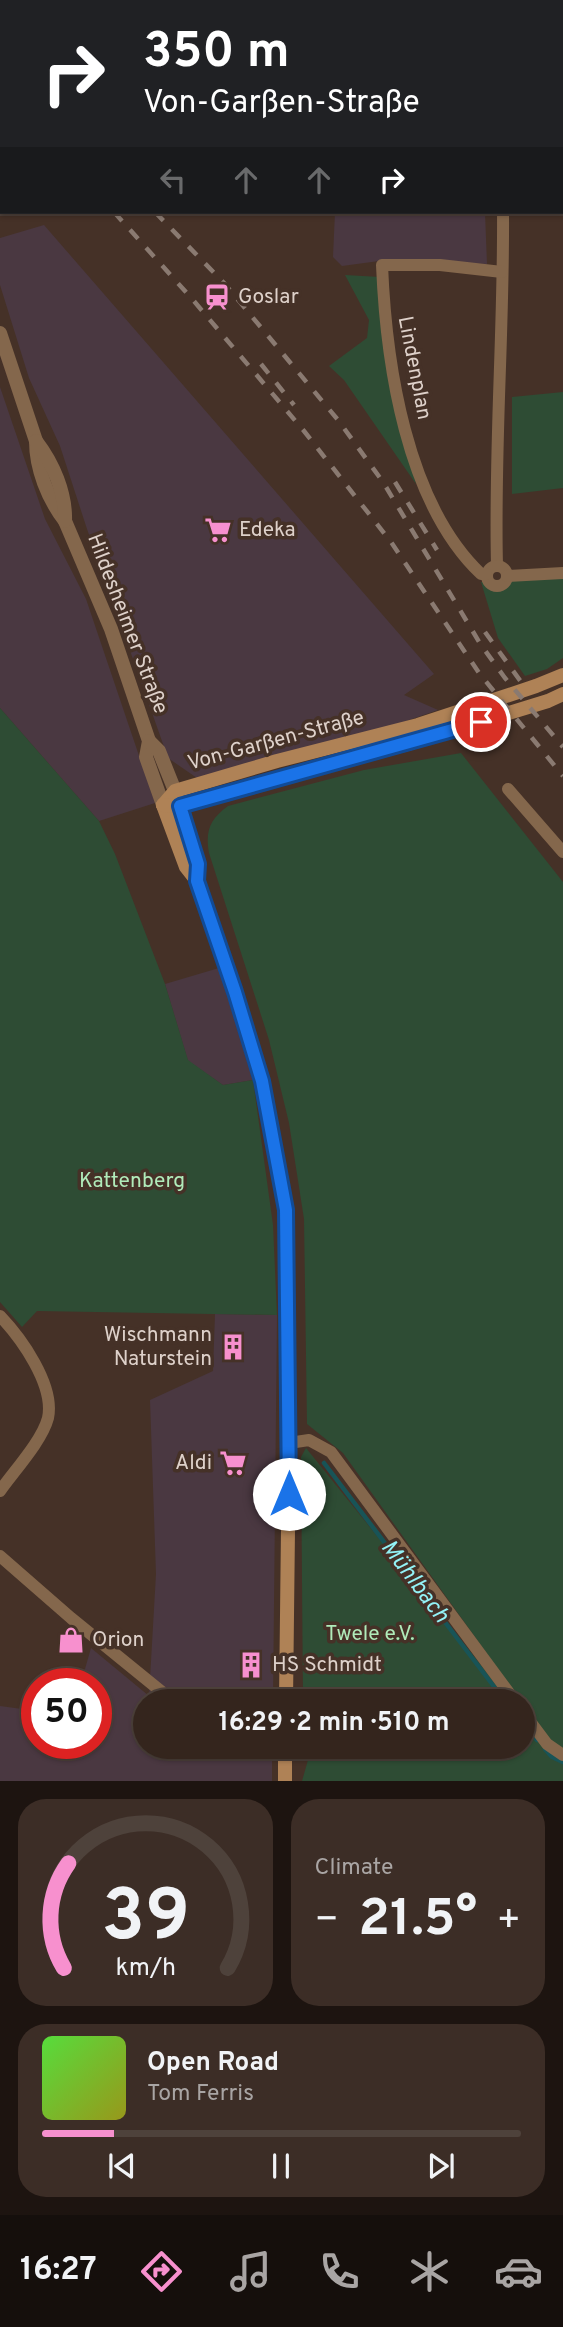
<!DOCTYPE html>
<html lang="en">
<head>
<meta charset="utf-8">
<style>
  body { margin:0; font-family:Overpass,sans-serif; background:#3c2d26; color:#f1f3f6; height:100vh; display:flex; flex-direction:column; font-size:26px; white-space:nowrap }
  * { box-sizing:border-box; margin:0 }
  p { font-size:23px; color:#a9a5a4 }
  .icon { flex:none; width:38px; height:38px; fill:none; stroke:currentColor; stroke-width:2; stroke-linecap:round; stroke-linejoin:round }
  .map { position:relative; height:1781px; overflow:hidden }
  .details { display:flex; flex-direction:column; gap:18px; padding:18px; background:#1d1410; flex:1 }
  .details>* { flex:none }
  .top-card { position:absolute; left:0px; top:0px; width:564px; height:214px; box-shadow:0 2px 5px #0004,0 0 0 2px #4e423b; background:#202124; color:#fff; overflow:hidden }
  .speed { position:absolute; left:21px; top:1668px; display:flex; gap:14px; font-size:35px; font-weight:700; text-align:center }
  .speed>* { display:grid; place-content:center; width:91px; height:91px; border-radius:50%; background:#34251d; box-shadow:0 2px 5px #0004,0 0 0 2px #4e423b; line-height:1 }
  .speed .limit { border:10px solid #d22; background:#fff; color:#111 }
  .pin { position:absolute; display:grid; place-items:center; width:60px; height:60px; color:#fff; margin:-30px; border:4px solid #fff; border-radius:50%; box-shadow:0 2px 7px #0007 }
  .me { position:absolute; width:77px; margin:-38px; rotate:0deg; stroke-linejoin:round; filter:drop-shadow(0 0 5px #0008) }
  .turn { display:flex; align-items:center; gap:24px; height:147px; padding:0 28px; font-size:32px }
  .turn .icon { width:91px; height:91px; stroke-width:2.5 }
  .turn b { display:block; font-size:49px; line-height:60px }
  .lanes { display:flex; align-items:center; height:66px; padding:0 28px; background:#0003; justify-content:center; gap:35px; direction:ltr }
  .lanes .off { opacity:.35 }
  .big { font-size:52px; font-weight:700; line-height:1.1 }
  .details .tile { flex:1; display:flex; flex-direction:column; justify-content:center; gap:10px; min-width:0; padding:0 24px; border-radius:28px; background:#3c2d26 }
  .details .dial { align-items:center; gap:0 }
  .dial svg { height:182px; overflow:visible; fill:none; stroke:#4e423b; stroke-width:7; stroke-linecap:round; text-anchor:middle }
  .dial text { fill:#f1f3f6; stroke:none }
  .song { display:flex; align-items:center; gap:21px }
  .cover { width:84px; height:84px; border-radius:10px; background:linear-gradient(135deg,hsl(110 70% 55%),hsl(60 70% 35%)) }
  .played { height:7px; border-radius:4px; background:linear-gradient(90deg,#f790ce 15%,#4e423b 15%) }
  .keys { display:flex; justify-content:space-around; direction:ltr }
  .heat { display:flex; justify-content:space-between; align-items:center; font-size:38px; direction:ltr }
  .details .tiles { flex:1; display:grid; gap:18px; grid-template-columns:1fr 1fr }
  .tile:last-child { grid-column:span 2 }
  .trip { position:absolute; left:133px; top:1689px; width:402px; height:70px; border-radius:35px; background:#34251d; box-shadow:0 2px 5px #0004,0 0 0 2px #4e423b; font-weight:700; line-height:70px; text-align:center }
  .menu { display:flex; height:112px; justify-content:space-around; align-items:center; background:#150f0c; color:#a9a5a4 }
  .menu .icon { width:49px; height:49px }
  .menu .active { color:#f790ce }
  .menu b { font-size:32px; color:#f1f3f6 }
  .map>svg:first-child { display:block }
  .commercial { fill:#4a3841 }
  .green { fill:#2e4c34 }
  .lines { fill:none; stroke-linecap:round; stroke-linejoin:round }
  .stream { stroke:#185457; stroke-width:4.5 }
  .minor { stroke:#84674c; stroke-width:12 }
  .tertiary { stroke:#84674c; stroke-width:14 }
  .secondary { stroke:#af8256; stroke-width:14 }
  .rail { stroke:#8a7a71; stroke-width:4.5; stroke-dasharray:12 12; stroke-linecap:butt }
  .route-casing { stroke:#114b97; stroke-width:18 }
  .route { stroke:#1a73e8; stroke-width:12 }
  .labels { text-anchor:middle; dominant-baseline:central; stroke-width:7; stroke-linejoin:round; paint-order:stroke }
  .poi-label { font-size:21px; fill:#ded1ca; stroke:#453127; text-anchor:start }
  .street-label { font-size:21px; fill:#ded1ca; stroke:#453127 }
  .park-label { font-size:21px; fill:#b0ebba; stroke:#453127 }
  .water-label { font-size:23px; font-style:italic; fill:#93f2f6; stroke:#453127 }
</style>
</head>
<body>
<div class="map">
<svg width="563" height="1781" viewBox="0 0 563 1781">
  <rect width="100%" height="100%" fill="#453127"/>
  <g class="commercial">
    <path d="M335,212H485L487,264L379,261L342,266L333,257Z"/>
    <path d="M44,225L434,674L404,695L438,710L386,728L197,778L168,758L87,529L60,446L29,378L0,285V238Z"/>
    <path d="M0,387L45,519L86,599L155,803L99,821L0,708Z"/>
    <path d="M219,968L253,1080L223,1085L188,1061L165,984Z"/>
    <path d="M215,1314L277,1315L273,1701H145V1746L272,1747V1781H0V1706L37,1711V1743H96V1684L81,1683L91,1648L149,1696L156,1574L150,1400L213,1371Z"/>
  </g>
  <g class="green">
    <path d="M345,275L380,277L398,417L416,484L344,380L329,366L367,338L369,320Z"/>
    <path d="M563,392V488L512,494V397Z"/>
    <path d="M563,576V658L547,669L525,676L498,638L481,582Z"/>
    <path d="M0,708L99,821L115,854L165,984L188,1060L223,1085L253,1080L273,1225L277,1315L37,1311L22,1327L0,1302Z"/>
    <path d="M461,753L563,882V1753L552,1745L523,1705V1701H521L343,1453L307,1424L304,1219L289,1123L269,1040L209,853C205,831 210,819 228,806L364,770Z"/>
    <path d="M306,1448L510,1701H303L301,1457Z"/>
    <path d="M523,1717L563,1758V1781H302L308,1760L303,1747L523,1746Z"/>
  </g>
  <g class="lines">
    <g class="stream">
      <path d="M324,1463L505,1701"/>
      <path d="M523,1725L537,1740"/>
      <path d="M545,1749L552,1757L563,1762"/>
    </g>
    <g class="minor">
      <path d="M499,0V2"/>
      <path d="M514,0V2"/>
      <path d="M562,86H563"/>
      <path d="M562,112L563,113"/>
      <path d="M497,565C494,448 504,330 503,212"/>
      <circle cx="497" cy="576" r="10"/>
      <path d="M486,574H481C406,503 386,363 382,265H440L502,272"/>
      <path d="M507,576L563,573"/>
      <path d="M508,789L563,852"/>
      <path d="M0,1316C21,1338 55,1385 48,1418C42,1441 14,1471 0,1491"/>
      <path d="M289,1443L309,1440L331,1452L515,1701"/>
      <path d="M0,1556L71,1618L173,1701"/>
      <path d="M523,1712L547,1744L563,1755"/>
      <path d="M246,1746L285,1756"/>
    </g>
    <g class="tertiary">
      <path d="M0,333L36,441C36,469 48,499 65,521L111,629L149,741L146,757L163,805"/>
      <path d="M36,441C53,463 66,493 65,521"/>
      <path d="M149,741L159,751L175,791"/>
    </g>
    <g class="secondary">
      <path d="M177,799L198,864L197,881"/>
      <path d="M163,805L186,867L197,881L229,974L262,1081L286,1210L289,1443L286,1701"/>
      <path d="M163,805L175,791L277,761L418,725L536,686L563,675"/>
      <path d="M163,805L180,806L411,743L548,701L563,694"/>
      <path d="M285,1781V1746"/>
    </g>
    <g class="rail">
      <path d="M0,76L2,78"/>
      <path d="M114,212L193,300L304,431L391,542L479,673L563,776"/>
      <path d="M155,212L224,283L338,420L383,482L481,645L505,678L563,747"/>
      <path d="M261,364L294,405"/>
      <path d="M395,482L437,550"/>
      <path d="M485,632L524,686"/>
    </g>
  </g>
  <g class="lines">
    <g class="route-casing">
      <path id="route" d="M289,1494L286,1210L262,1081L235,992L197,881L198,864L180,806L481,722"/>
    </g>
    <use href="#route" class="route"/>
  </g>
  <defs>
    <g id="station-bare" transform="scale(2.1)"><path d="M-3-6H3Q5-6 5-4V2Q5 4 3 4L4.5 6H3L1.5 4h-3L-3 6H-4.5L-3 4Q-5 4-5 2V-4Q-5-6-3-6ZM-3.5-4v3h7v-3ZM-3.5 1v1.5H-2V1ZM2 1v1.5H3.5V1Z" fill="#f790ce" stroke="#453127" stroke-width="2.5" paint-order="stroke"/></g>
    <g id="supermarket-bare" transform="scale(2.1)"><path d="M-6-5.5h2.5l.6 2H6L4.5 2H-2.5L-4.4-4H-6ZM-1.5 3.2a1.3 1.3 0 1 0 .1 0ZM3 3.2a1.3 1.3 0 1 0 .1 0Z" fill="#f790ce" stroke="#453127" stroke-width="2.5" paint-order="stroke"/></g>
    <g id="building-bare" transform="scale(2.1)"><path d="M-4-6H4V6H1V3H-1V6H-4ZM-2.5-4.3h1.7v1.8h-1.7ZM.8-4.3h1.7v1.8H.8ZM-2.5-1h1.7V.8h-1.7ZM.8-1h1.7V.8H.8Z" fill="#f790ce" stroke="#453127" stroke-width="2.5" paint-order="stroke"/></g>
    <g id="shop-bare" transform="scale(2.1)"><path d="M-5-2.5h2.3a2.7 3.5 0 0 1 5.4 0H5L5.5 6h-11ZM-1.5-2.5h3a1.5 2.3 0 0 0-3 0Z" fill="#f790ce" stroke="#453127" stroke-width="2.5" paint-order="stroke"/></g>
  </defs>
  <g fill-rule="evenodd">
    <use href="#station-bare" x="217" y="297"/>
    <use href="#supermarket-bare" x="218" y="530"/>
    <use href="#building-bare" x="233" y="1347"/>
    <use href="#supermarket-bare" x="233" y="1463"/>
    <use href="#shop-bare" x="71" y="1640"/>
    <use href="#building-bare" x="251" y="1665"/>
  </g>
  <g class="labels">
    <g class="poi-label">
      <text x="238" y="297">Goslar</text>
      <text x="239" y="530">Edeka</text>
      <text x="212" y="1335" text-anchor="end">Wischmann<tspan x="212" dy="24">Naturstein</tspan></text>
      <text x="212" y="1463" text-anchor="end">Aldi</text>
      <text x="92" y="1640">Orion</text>
      <text x="272" y="1665">HS Schmidt</text>
    </g>
    <g class="street-label">
      <text transform="translate(414 368) rotate(79)">Lindenplan</text>
      <text transform="translate(127 624) rotate(69)">Hildesheimer Straße</text>
      <text transform="translate(276 741) rotate(-15)">Von-Garßen-Straße</text>
    </g>
    <g class="park-label">
      <text x="132" y="1181">Kattenberg</text>
      <text x="370" y="1634">Twele e.V.</text>
    </g>
    <g class="water-label">
      <text transform="translate(414 1582) rotate(53)">Mühlbach</text>
    </g>
  </g>
</svg>
<div class="speed"><div class="limit">50</div></div>
<div class="pin" style="left:481px;top:722px;background:#d93025"><svg class="icon" aria-label="arrive" viewBox="0 0 24 24"><path d="M6 21V4h12l-3 4 3 4H6"/></svg></div>
<svg class="me" style="left:289px;top:1494px" viewBox="-20 -20 40 40"><circle r="19" fill="#fff"/><path d="M0-13L10 11 0 6-10 11z" fill="#1a73e8"/></svg>
<div class="trip">16:29 · 2 min · 510 m</div>
<div class="top-card">
<div class="turn"><svg class="icon" aria-label="right" viewBox="0 0 24 24"><path d="M7 20v-9h11M14 6l5 5-5 5"/></svg><div><b>350 m</b>Von-Garßen-Straße</div></div>
<div class="lanes"><svg class="icon off" aria-label="left" viewBox="0 0 24 24"><path d="M17 20v-9H6M10 6l-5 5 5 5"/></svg><svg class="icon off" aria-label="ahead" viewBox="0 0 24 24"><path d="M12 20V5M6 11l6-6 6 6"/></svg><svg class="icon off" aria-label="ahead" viewBox="0 0 24 24"><path d="M12 20V5M6 11l6-6 6 6"/></svg><svg class="icon" aria-label="right" viewBox="0 0 24 24"><path d="M7 20v-9h11M14 6l5 5-5 5"/></svg></div>
</div>
</div>
<section class="details">
<div class="tiles">
<div class="tile dial"><svg viewBox="0 0 100 80">
<path d="M14 69A42 42 0 1 1 86 69"/>
<path d="M14 69A42 42 0 0 1 16 23" stroke="#f790ce"/>
<text x="50" y="56" font-size="32" font-weight="700">39</text>
<text x="50" y="72" font-size="11">km/h</text>
</svg></div>
<div class="tile"><p>Climate</p>
<div class="heat"><a>−</a><b class="big">21.5°</b><a>+</a></div>
</div>
<div class="tile">
<div class="song"><i class="cover"></i><div><b>Open Road</b><p>Tom Ferris</p></div></div>
<div class="played"></div>
<div class="keys"><svg class="icon" aria-label="previous" viewBox="0 0 24 24"><path d="M18 5L8 12l10 7zM5 5v14"/></svg><svg class="icon" aria-label="pause" viewBox="0 0 24 24"><path d="M8 5v14M16 5v14"/></svg><svg class="icon" aria-label="next" viewBox="0 0 24 24"><path d="M6 5l10 7-10 7zM19 5v14"/></svg></div>
</div>
</div>
</section>
<nav class="menu">
<b>16:27</b>
<svg class="icon active" aria-label="directions" viewBox="0 0 24 24"><path d="M12 3l9 9-9 9-9-9zM9 14v-3h6M13 9l2 2-2 2"/></svg>
<svg class="icon" aria-label="music" viewBox="0 0 24 24"><path d="M9 18V5l10-2v13"/><circle cx="6" cy="18" r="3"/><circle cx="16" cy="16" r="3"/></svg>
<svg class="icon" aria-label="phone" viewBox="0 0 24 24"><path d="M5 4h4l2 5-3 2q2 4 5 5l2-3 5 2v4C11 20 4 13 5 4z"/></svg>
<svg class="icon" aria-label="climate" viewBox="0 0 24 24"><path d="M12 3v18M4 7l16 10M4 17L20 7"/></svg>
<svg class="icon" aria-label="car" viewBox="0 0 24 24"><path d="M5 17H2v-5l4-1 3-4h7l3 4 3 1v5h-3M9 17h6M6 11h13"/><circle cx="7" cy="17" r="2"/><circle cx="17" cy="17" r="2"/></svg>
</nav>
</body>
</html>
